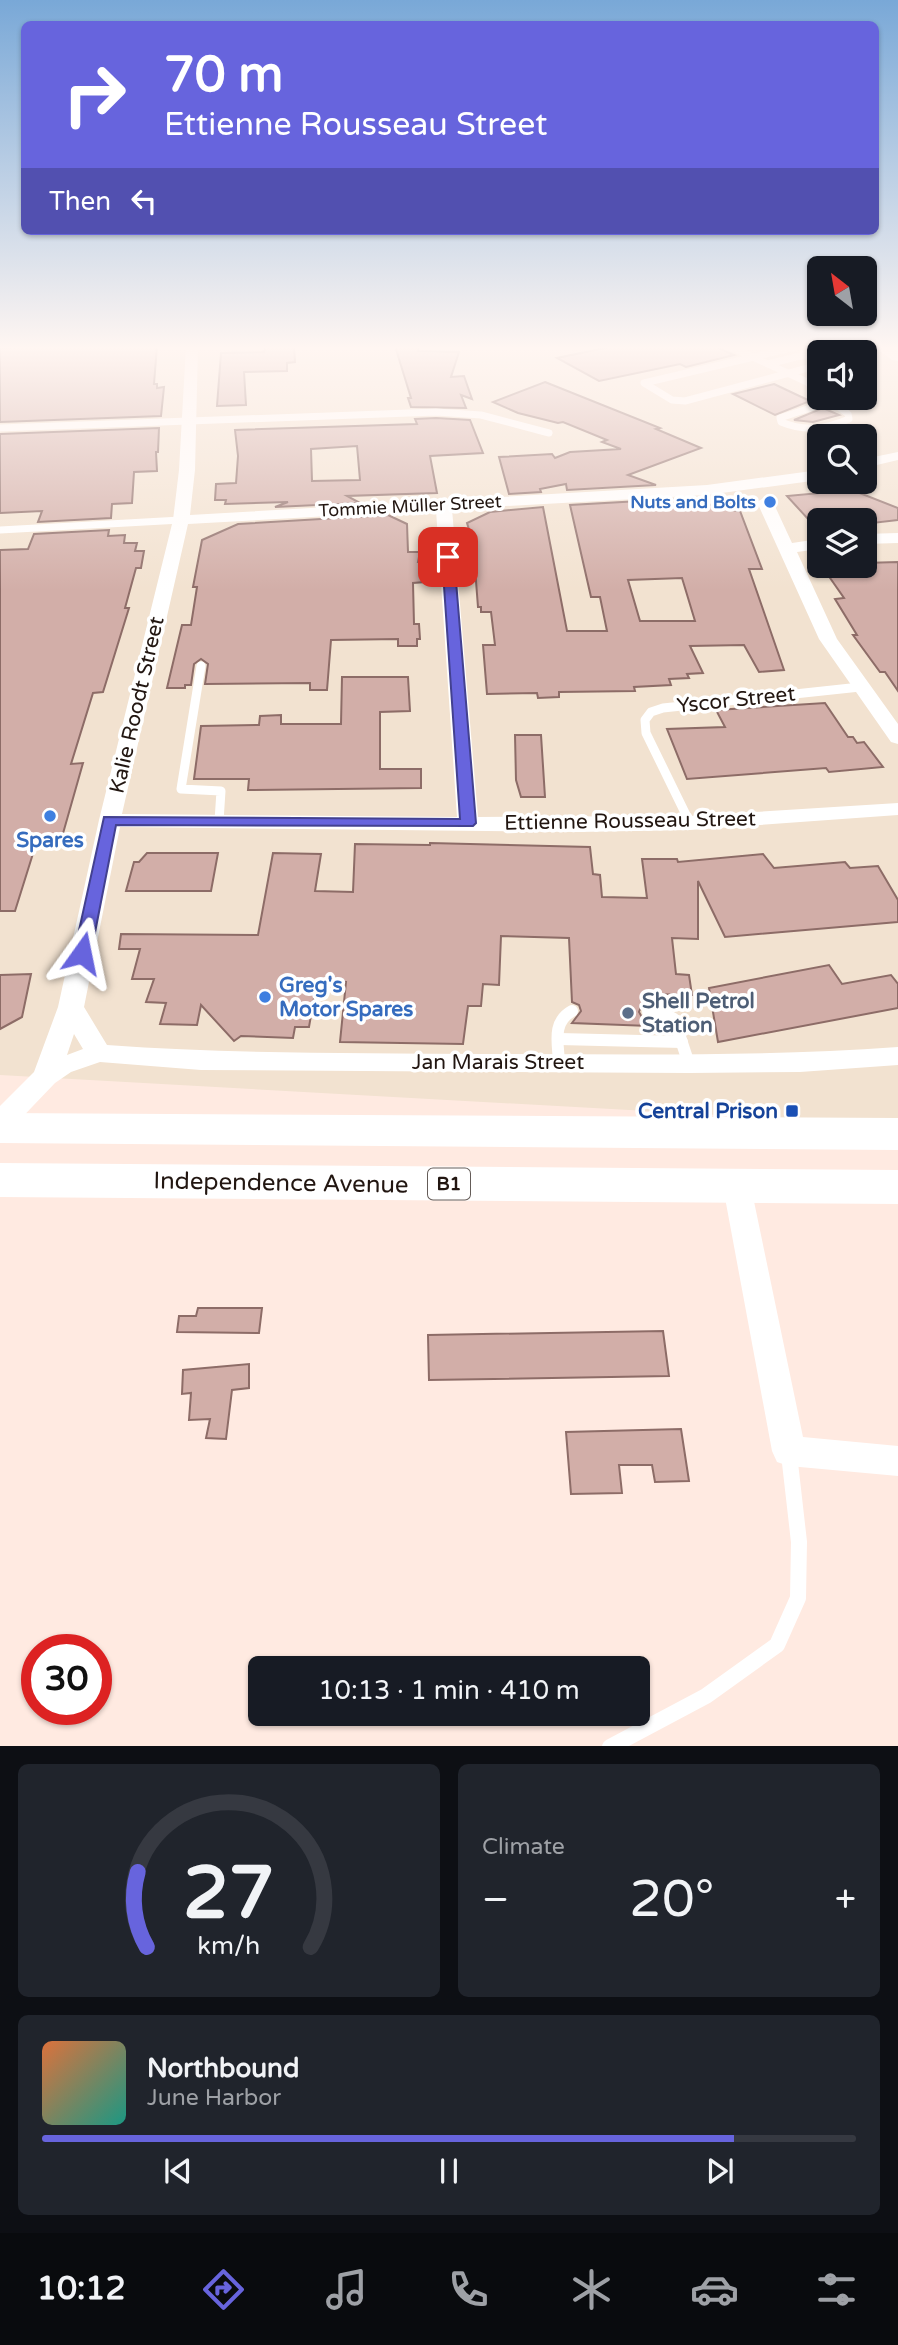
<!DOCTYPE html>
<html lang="en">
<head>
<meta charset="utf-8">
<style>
  body { margin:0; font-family:"Varela Round",sans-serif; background:#20242c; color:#f1f3f6; height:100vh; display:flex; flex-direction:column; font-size:26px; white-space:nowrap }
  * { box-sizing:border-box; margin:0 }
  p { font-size:23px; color:#9ea1a6 }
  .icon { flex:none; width:38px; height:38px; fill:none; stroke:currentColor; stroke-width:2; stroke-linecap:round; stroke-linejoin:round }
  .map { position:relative; height:1746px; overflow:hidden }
  .drawer { display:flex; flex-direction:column; gap:18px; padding:18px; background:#0d0f14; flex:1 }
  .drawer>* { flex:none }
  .banner { position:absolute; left:21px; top:21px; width:858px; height:214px; border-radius:10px; box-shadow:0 2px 5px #0004; background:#6764dd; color:#fff; overflow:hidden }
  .needle { width:46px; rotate:329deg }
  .tools { position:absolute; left:807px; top:256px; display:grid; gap:14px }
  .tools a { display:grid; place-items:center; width:70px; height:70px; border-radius:10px; background:#171b24; box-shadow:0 2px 5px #0004; font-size:35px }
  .speed { position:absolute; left:21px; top:1634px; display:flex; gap:14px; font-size:35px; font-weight:700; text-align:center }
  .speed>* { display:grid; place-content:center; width:91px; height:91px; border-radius:50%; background:#171b24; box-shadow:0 2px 5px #0004; line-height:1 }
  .speed .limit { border:10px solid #d22; background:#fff; color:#111 }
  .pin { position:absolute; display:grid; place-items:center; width:60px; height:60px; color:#fff; margin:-30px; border-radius:14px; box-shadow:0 4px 10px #0006 }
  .me { position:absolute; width:77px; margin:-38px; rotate:12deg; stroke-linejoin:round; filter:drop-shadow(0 0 5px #0008) }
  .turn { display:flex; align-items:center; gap:24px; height:147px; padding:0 28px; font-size:32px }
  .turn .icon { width:91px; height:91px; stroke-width:2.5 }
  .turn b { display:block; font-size:49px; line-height:60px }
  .then { display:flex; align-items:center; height:66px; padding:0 28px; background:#0003; gap:14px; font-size:26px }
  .big { font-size:52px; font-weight:600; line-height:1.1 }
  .drawer .card { flex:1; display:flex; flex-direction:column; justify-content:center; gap:10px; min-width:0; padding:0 24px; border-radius:10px; background:#20242c }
  .drawer .dial { align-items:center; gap:0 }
  .dial svg { height:182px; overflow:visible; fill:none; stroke:#363941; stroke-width:7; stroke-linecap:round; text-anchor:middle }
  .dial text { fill:#f1f3f6; stroke:none }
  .song { display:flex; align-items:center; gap:21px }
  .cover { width:84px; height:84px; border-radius:10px; background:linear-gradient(135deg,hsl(20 70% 55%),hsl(170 70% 35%)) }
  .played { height:7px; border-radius:4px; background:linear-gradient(90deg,#6764dd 85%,#363941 85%) }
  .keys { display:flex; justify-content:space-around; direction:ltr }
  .heat { display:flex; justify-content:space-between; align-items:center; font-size:38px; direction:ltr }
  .drawer .tiles { flex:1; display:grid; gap:18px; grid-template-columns:1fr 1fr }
  .card:last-child { grid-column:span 2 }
  .trip { position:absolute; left:248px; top:1656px; width:402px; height:70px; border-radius:10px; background:#171b24; box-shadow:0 2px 5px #0004; font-weight:600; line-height:70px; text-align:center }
  .tab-bar { display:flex; height:112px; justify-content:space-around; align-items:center; background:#090b0e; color:#9ea1a6 }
  .tab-bar .icon { width:49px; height:49px }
  .tab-bar .active { color:#6764dd }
  .tab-bar b { font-size:32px; color:#f1f3f6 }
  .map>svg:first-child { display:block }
  .industrial { fill:#f2e2d0; fill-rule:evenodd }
  .building { fill:#d2aea8; stroke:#8d6c67; stroke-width:2; fill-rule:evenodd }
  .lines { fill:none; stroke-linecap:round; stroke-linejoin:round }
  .service-far3 { stroke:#fff; stroke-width:7 }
  .service-far2 { stroke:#fff; stroke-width:9 }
  .service-far1 { stroke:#fff; stroke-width:12 }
  .service { stroke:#fff; stroke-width:16 }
  .minor { fill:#fff; fill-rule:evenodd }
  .secondary { fill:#fff; fill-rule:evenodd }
  .primary { fill:#fff; fill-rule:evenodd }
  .route { fill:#6764dd; stroke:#434190; stroke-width:2 }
  .shop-dot { fill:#3f7fe0; stroke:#fff; stroke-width:2.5 }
  .service-dot { fill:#5c6f8a; stroke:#fff; stroke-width:2.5 }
  .transit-dot { fill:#1a4fb4; stroke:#fff; stroke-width:2.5 }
  .labels { text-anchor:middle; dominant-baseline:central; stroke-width:7; stroke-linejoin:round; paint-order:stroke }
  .far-shop-label { font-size:18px; font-weight:bold; fill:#366cbe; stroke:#fff; text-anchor:end }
  .far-street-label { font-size:18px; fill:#221611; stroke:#fff }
  .shield { fill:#fff; stroke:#645c58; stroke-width:2 }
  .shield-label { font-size:19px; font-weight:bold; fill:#221611 }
  .street-label { font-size:21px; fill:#221611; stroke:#fff }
  .shop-label { font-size:21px; font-weight:bold; fill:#366cbe; stroke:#fff }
  .service-label { font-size:21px; font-weight:bold; fill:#4e5e75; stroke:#fff; text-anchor:start }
  .transit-label { font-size:21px; font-weight:bold; fill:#164399; stroke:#fff; text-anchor:end }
  .near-street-label { font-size:24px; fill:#221611; stroke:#fff }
</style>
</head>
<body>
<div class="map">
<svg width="898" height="1747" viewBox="0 0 898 1747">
  <rect width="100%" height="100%" fill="#ffeae1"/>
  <path class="industrial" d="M0,346H898V1125L0,1075ZM819,352H864V397H819ZM819,436H864V481H819ZM819,520H864V565H819Z"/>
  <g class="building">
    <path d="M32,346H157L154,384H157V388L164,387L161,416L0,422V348Z"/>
    <path d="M266,346H294L295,362L287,363V371L244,372L246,405L217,406L221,353L264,352Z"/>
    <path d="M395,346H419L418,351L459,352L451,377L464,376L472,399L461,395L466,408L411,407L408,398H411Z"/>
    <path d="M614,346H714L734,355L686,367L680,364L599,381L557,358Z"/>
    <path d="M545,382L660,428L656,429L701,448L628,475L656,485L567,490L566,484L540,489L541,492L509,494L499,457L552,454L555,458L570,452L621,449L602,442L607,440L563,422L558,423L518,413L493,402Z"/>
    <path d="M774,384L810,401L775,415L733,394Z"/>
    <path d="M823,408L839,415L813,422L794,420Z"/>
    <path d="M436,418L470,420L483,453L430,456L437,493L347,496L360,503L275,507L288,502L225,504L226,500H215L216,484L236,483L238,456L235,430L417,424L415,419ZM357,446L360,480L312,481L311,449Z"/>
    <path d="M159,428L158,452H156L157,471L134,472L132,503L112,504L111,518L38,522L42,511L0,513V434Z"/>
    <path d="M852,490L898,508V520L864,524V520H819V531L787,496Z"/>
    <path d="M693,498L716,507L730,506L731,510L740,511L762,569H749L784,670L759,672L744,645L690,646L703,673L687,674L689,678L669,679L671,685L634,687L635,691L559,692V697L538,698L537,693L487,694L483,645H495L491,612H481V607H478L473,542L467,523L490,512L543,507L567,631H607L600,597H591L570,505ZM682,578L695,621H640L628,580Z"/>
    <path d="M388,515L407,524L408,552H420L418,562H425V582L413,583L414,624H419L420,639H417V646H398V639L331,640L327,690H310V683L205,684L208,664L201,659L194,664L191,685H185V688H167L182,625H191L197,587H193L202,540L238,524Z"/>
    <path d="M109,530L108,536L125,535L124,543H137L135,551H144L141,568H136L125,608H129L103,692L93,693L71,764L83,763L60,844H36L15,911H0V550L28,549L34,534Z"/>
    <path d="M898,562V691L885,672H880L853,635H857L835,599L844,598L821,565H864V563Z"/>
    <path d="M342,677H408L410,711L380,712V769H421V788L248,790L249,779H194L201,726L259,725L260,716L281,715V724H341Z"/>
    <path d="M825,703L848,737H853L857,743L864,742L883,767L829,772L826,768L687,779L667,729L725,727L716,710Z"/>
    <path d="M515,735H541L545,797H521L516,780Z"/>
    <path d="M430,843L590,847L593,874L600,875L602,897L647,898L642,859H677L678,862L763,854L774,868L845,862L850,868L878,866L898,900V922L725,937L698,881V939L672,938L676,974L689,975L692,995L648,994V1003L641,1007L639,1012L643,1019L649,1021V1026L572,1023L581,1011L579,1005L572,1002L569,938L501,936L499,985L483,984L481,1006H468L463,1044L340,1042L346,982L317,981L309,1027H295L293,1038L241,1036L234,1041L201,1005L197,1025L160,1024L166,1003L146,1002L154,979H132L140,949H119L121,934L258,935L273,853L321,854L315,891L353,892L355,844L430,845Z"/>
    <path d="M147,853H218L211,891H126L134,862H139Z"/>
    <path d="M829,965L842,984L891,975L898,984V1008L718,1042L709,988Z"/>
    <path d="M31,974L22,1017L0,1029V975Z"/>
    <path d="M198,1308H262L259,1333L177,1332L179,1316H196Z"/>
    <path d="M663,1331L669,1376L429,1380L428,1335Z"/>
    <path d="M249,1364V1388L232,1390L226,1439L206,1438L210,1419L189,1420L191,1393L182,1394L183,1370Z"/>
    <path d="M681,1429L689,1481L655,1482L652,1465H619L622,1493L571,1494L566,1432Z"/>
  </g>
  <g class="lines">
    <g class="service-far3">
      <path d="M729,346L807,382L819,392"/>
      <path d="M800,346L644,383L672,400L685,401L819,365"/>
      <path d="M768,364L840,346"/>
      <path d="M826,397L848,414L849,419C826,429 805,432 781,422L780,418L816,406L826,398"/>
      <path d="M0,428L436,412L481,415L549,433"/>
      <path d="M0,530L181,520"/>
    </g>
    <g class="service-far2">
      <path d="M201,666L181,789L221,791L219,821"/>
      <path d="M690,823L646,733L645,720L651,712L663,708L860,687"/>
    </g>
    <g class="service-far1">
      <path d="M648,1012L663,1013L674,1019L689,1064"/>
      <path d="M559,1039L682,1042"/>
      <path d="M559,1062C558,1043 552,1022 572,1011"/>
    </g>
    <path class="service" d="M610,1747L706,1696L777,1645L798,1598L799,1542L789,1454"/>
    <g class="minor">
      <path d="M186,346H198L195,470L190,515L707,485L819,470V480L707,495L452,509L478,817L690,816L898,803V815L690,830L577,832L120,827L84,1007L107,1045C232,1054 358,1053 484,1054C622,1054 760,1057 898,1047V1065L800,1072L689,1073L201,1070L100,1062L71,1072L55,1083L10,1130L0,1133V1106L34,1072L58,1007L99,820L173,520L179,470ZM436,510L457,817L122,814L188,524ZM74,1034L83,1049L67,1055Z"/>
      <path d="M898,452V460L864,468V459Z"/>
      <path d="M765,497L773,502L792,543L819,539V549L797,552L837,639L898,724V744L891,742L819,639L757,502Z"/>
      <path d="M898,533V543L864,544V534Z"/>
      <path d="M737,1176L747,1179L751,1187L803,1437L898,1446V1476L789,1466L777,1462L772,1451L723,1187L727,1179Z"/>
    </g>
    <path class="secondary" d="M874,346L898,348V361L892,360Z"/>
    <g class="primary">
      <path d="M0,1113L898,1118V1150L0,1143Z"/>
      <path d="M0,1163L898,1170V1204L0,1197Z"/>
    </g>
  </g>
  <linearGradient id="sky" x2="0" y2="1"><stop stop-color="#79a8d7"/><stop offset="0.59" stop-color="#fff6f2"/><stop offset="1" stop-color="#fff6f2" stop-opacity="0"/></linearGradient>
  <rect width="898" height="590" fill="url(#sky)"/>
  <path class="route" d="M448,554L454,557L476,823L473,826L116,825L91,953L88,957H76L74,953L104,817L460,819L442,557Z"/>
  <g class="shop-dot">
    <circle cx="770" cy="502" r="7"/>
    <circle cx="50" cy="816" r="7"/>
    <circle cx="265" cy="997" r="7"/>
  </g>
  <circle class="service-dot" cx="628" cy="1013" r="7"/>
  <rect class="transit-dot" x="785" y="1104" width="14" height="14" rx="3.5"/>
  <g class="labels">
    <g class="far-shop-label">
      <text x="756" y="502">Nuts and Bolts</text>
    </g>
    <g class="far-street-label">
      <text transform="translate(410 506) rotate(-3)">Tommie Müller Street</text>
    </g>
    <rect class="shield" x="428" y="1168.5" width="42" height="31" rx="5"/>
    <g class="shield-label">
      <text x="449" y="1184">B1</text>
    </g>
    <g class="street-label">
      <text transform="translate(736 700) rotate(-6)">Yscor Street</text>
      <text transform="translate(137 705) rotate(-77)">Kalie Roodt Street</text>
      <text transform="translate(630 821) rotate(-1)">Ettienne Rousseau Street</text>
      <text x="498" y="1062">Jan Marais Street</text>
    </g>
    <g class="shop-label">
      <text x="50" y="840">Spares</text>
      <text x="279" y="985" text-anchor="start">Greg's<tspan x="279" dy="24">Motor Spares</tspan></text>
    </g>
    <g class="service-label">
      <text x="642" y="1001">Shell Petrol<tspan x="642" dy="24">Station</tspan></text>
    </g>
    <g class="transit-label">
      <text x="778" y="1111">Central Prison</text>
    </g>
    <g class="near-street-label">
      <text transform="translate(281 1183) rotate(1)">Independence Avenue</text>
    </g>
  </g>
</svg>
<div class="tools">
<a><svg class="needle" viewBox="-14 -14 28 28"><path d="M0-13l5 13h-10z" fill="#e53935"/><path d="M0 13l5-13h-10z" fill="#9ea1a6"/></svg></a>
<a><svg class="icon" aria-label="sound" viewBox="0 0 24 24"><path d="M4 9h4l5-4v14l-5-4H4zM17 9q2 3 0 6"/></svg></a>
<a><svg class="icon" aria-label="search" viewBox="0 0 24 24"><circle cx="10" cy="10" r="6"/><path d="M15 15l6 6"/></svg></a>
<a><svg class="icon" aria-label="layers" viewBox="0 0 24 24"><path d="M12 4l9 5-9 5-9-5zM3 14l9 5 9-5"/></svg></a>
</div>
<div class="speed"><div class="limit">30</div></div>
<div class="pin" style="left:448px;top:557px;background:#d93025"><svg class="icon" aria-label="arrive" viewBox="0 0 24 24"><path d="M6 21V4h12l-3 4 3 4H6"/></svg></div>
<svg class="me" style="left:82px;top:953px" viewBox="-20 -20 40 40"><path d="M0-17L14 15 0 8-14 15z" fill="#6764dd" stroke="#fff" stroke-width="4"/></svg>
<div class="trip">10:13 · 1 min · 410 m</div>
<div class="banner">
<div class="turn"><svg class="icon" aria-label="right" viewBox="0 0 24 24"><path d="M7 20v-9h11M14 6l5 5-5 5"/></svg><div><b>70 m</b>Ettienne Rousseau Street</div></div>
<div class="then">Then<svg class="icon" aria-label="left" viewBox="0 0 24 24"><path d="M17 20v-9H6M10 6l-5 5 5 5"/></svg></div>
</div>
</div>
<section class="drawer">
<div class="tiles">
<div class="card dial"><svg viewBox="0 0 100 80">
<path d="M14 69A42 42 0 1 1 86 69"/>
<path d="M14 69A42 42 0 0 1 10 36" stroke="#6764dd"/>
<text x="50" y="56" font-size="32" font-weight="700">27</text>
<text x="50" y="72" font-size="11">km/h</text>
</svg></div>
<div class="card"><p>Climate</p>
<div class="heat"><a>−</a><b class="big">20°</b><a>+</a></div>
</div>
<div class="card">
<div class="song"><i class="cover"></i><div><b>Northbound</b><p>June Harbor</p></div></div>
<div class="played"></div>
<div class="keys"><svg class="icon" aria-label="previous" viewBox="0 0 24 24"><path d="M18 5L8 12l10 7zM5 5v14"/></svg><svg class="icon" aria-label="pause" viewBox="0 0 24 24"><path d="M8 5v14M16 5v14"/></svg><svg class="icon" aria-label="next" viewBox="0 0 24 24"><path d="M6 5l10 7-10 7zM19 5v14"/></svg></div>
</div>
</div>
</section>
<nav class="tab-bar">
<b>10:12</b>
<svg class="icon active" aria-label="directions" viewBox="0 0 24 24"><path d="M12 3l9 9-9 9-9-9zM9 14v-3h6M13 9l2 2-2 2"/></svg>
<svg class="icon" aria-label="music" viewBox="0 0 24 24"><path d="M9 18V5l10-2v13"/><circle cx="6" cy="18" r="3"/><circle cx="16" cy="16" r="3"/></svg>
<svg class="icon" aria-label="phone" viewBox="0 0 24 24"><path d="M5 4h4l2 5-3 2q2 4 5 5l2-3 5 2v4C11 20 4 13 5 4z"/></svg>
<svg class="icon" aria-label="climate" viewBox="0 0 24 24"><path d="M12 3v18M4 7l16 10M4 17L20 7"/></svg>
<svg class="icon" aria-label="car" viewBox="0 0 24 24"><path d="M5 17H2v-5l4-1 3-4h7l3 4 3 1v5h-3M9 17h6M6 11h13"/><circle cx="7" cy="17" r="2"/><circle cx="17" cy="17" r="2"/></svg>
<svg class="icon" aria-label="filters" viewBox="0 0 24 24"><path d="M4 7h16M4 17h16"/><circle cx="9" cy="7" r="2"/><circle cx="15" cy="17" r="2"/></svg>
</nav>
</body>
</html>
